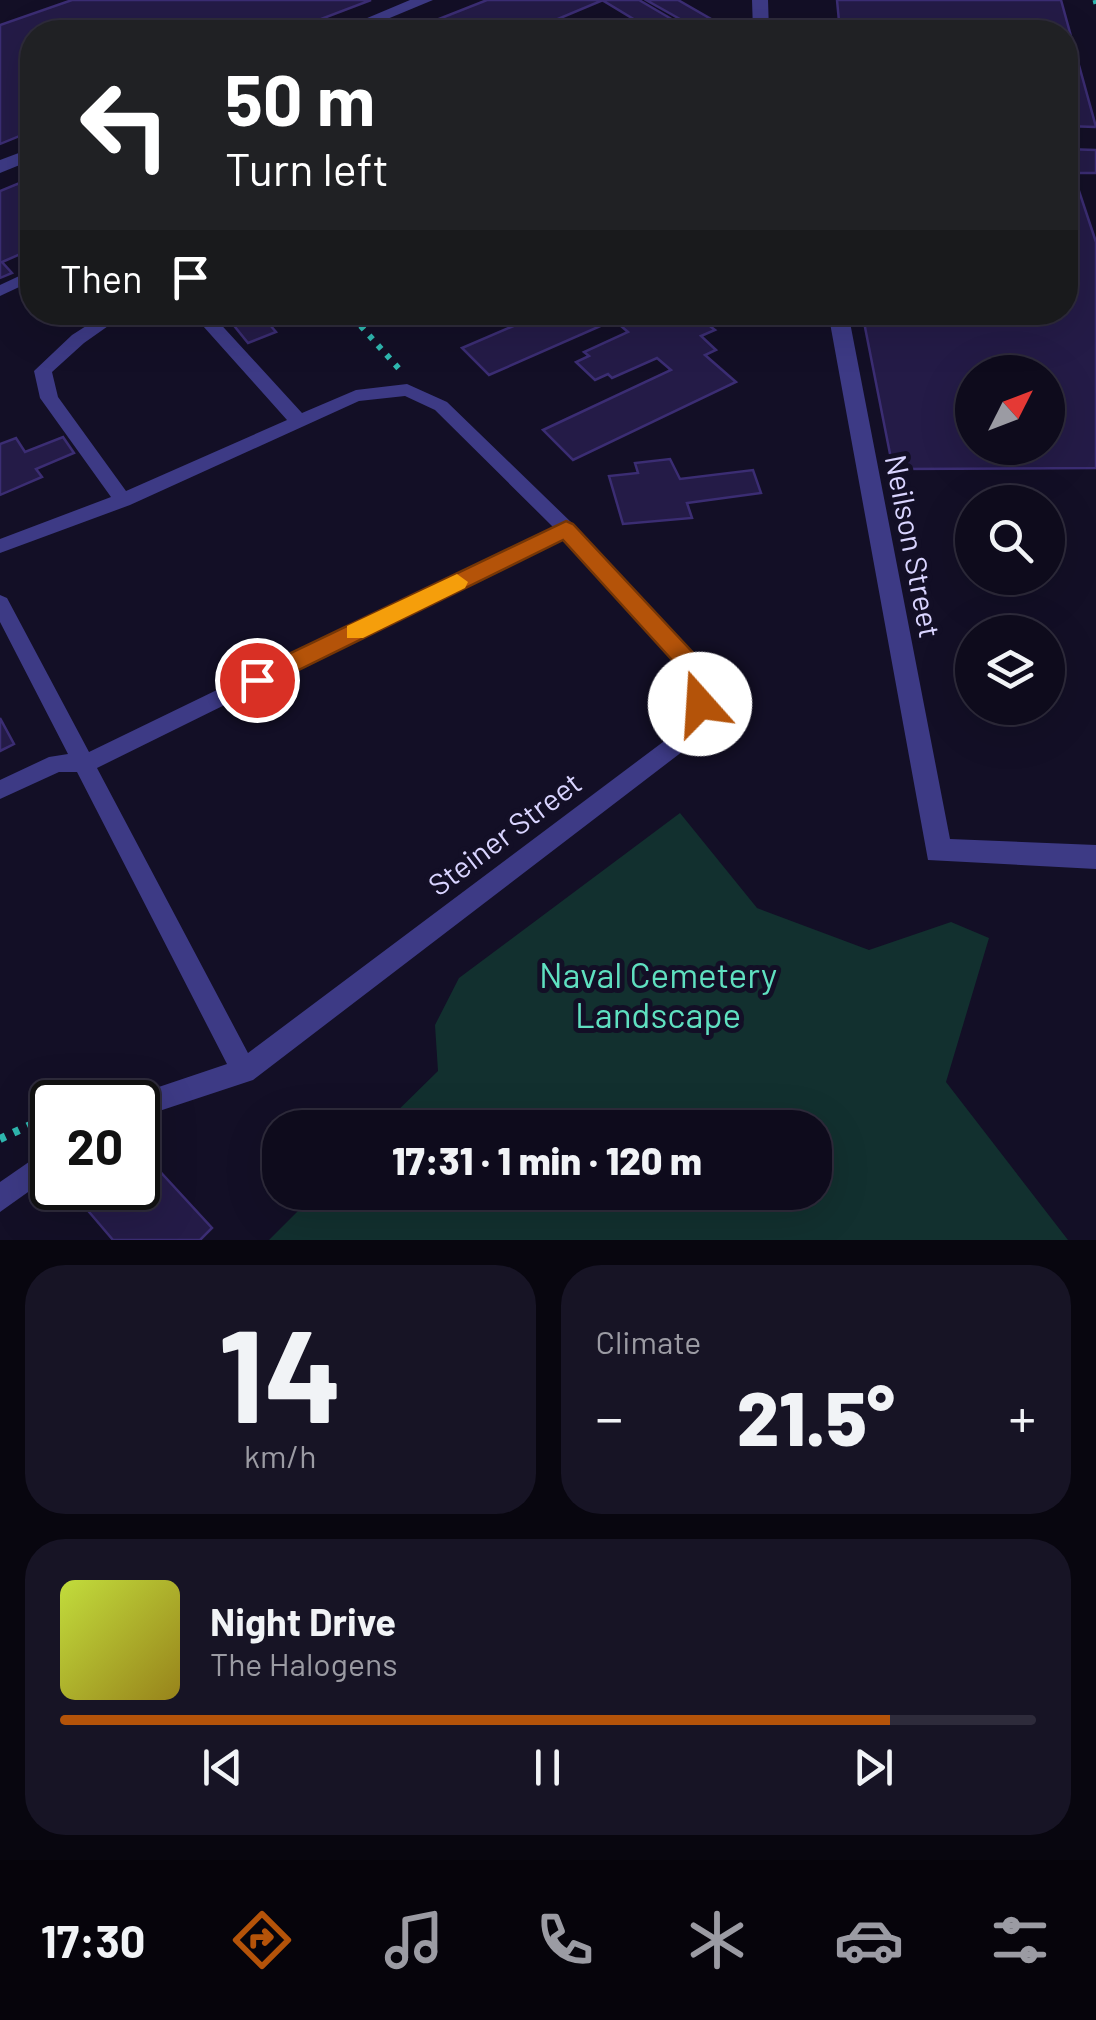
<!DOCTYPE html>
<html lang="en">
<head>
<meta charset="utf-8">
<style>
  body { margin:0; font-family:Barlow,sans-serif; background:#171425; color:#f1f3f6; height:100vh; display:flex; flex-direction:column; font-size:38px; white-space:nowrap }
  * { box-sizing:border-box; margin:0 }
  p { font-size:32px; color:#9b9ba3 }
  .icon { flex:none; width:55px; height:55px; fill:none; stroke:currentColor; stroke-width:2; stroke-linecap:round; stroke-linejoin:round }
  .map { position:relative; height:1240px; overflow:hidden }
  .panel { display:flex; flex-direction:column; gap:25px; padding:25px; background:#08060f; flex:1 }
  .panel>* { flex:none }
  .hud { position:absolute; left:20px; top:20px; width:1058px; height:305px; border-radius:40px; box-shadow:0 10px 40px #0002,0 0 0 2px #2e2b3b; background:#202124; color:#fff; overflow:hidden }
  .needle { width:65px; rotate:48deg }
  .tools { position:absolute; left:955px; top:355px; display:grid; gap:20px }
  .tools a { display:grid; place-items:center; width:110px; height:110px; border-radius:50%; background:#0e0b1c; box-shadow:0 10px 40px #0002,0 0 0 2px #2e2b3b; font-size:50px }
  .speed { position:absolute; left:30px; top:1080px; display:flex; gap:20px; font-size:50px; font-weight:700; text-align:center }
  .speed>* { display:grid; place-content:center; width:130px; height:130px; border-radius:50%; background:#0e0b1c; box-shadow:0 10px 40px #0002,0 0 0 2px #2e2b3b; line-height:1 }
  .speed .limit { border:5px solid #111; border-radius:15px; background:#fff; color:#111 }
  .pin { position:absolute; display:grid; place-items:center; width:85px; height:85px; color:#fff; margin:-42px; border:5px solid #fff; border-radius:50%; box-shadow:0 2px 10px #0007 }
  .me { position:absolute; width:110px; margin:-55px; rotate:341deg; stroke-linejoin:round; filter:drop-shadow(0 0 8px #0008) }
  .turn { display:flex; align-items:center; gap:35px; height:210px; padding:0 40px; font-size:45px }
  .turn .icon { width:130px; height:130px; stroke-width:2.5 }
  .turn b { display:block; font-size:70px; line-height:85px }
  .then { display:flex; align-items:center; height:95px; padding:0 40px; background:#0003; gap:20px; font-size:38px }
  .big { font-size:75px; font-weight:800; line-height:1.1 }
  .panel .card { flex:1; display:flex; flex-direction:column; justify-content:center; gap:15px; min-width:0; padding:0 35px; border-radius:40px; background:#171425 }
  .panel .dial { align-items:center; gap:0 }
  .dial b { font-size:130px; line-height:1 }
  .song { display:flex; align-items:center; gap:30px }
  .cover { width:120px; height:120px; border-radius:15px; background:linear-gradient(135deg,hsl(70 70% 55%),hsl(50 70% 35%)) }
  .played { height:10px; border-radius:5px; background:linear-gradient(90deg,#b45309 85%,#2e2b3b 85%) }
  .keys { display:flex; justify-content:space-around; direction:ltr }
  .heat { display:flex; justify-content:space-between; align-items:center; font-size:55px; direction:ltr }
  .panel .tiles { flex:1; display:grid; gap:25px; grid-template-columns:1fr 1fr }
  .card:last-child { grid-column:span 2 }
  .trip { position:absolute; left:262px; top:1110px; width:570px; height:100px; border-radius:40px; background:#0e0b1c; box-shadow:0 10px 40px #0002,0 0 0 2px #2e2b3b; font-weight:800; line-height:100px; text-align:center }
  .tabs { display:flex; height:160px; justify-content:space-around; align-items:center; background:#06040b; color:#9b9ba3 }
  .tabs .icon { width:70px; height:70px }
  .tabs .active { color:#b45309 }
  .tabs b { font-size:45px; color:#f1f3f6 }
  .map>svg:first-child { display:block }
  .green { fill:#12302f }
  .building { fill:#241b47; stroke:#3b2d73; stroke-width:2.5; fill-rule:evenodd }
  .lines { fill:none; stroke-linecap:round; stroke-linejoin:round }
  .path-far2 { stroke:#2fb8b0; stroke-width:5; stroke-dasharray:4 5; stroke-linecap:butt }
  .path-far1 { stroke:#2fb8b0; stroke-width:6; stroke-dasharray:5 8; stroke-linecap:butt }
  .path { stroke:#2fb8b0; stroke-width:8; stroke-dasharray:6 9; stroke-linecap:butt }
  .service { fill:#3d3a85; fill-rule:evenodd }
  .minor { fill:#3d3a85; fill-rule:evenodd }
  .route { fill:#b45309; stroke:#753606; stroke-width:2.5 }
  .slow { fill:#f59e0b }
  .labels { text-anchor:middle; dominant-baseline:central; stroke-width:10; stroke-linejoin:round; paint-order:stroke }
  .street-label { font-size:30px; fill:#d9d4ff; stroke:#130f26 }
  .near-park-label { font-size:35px; fill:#5fe0c0; stroke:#130f26 }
</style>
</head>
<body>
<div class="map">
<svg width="1096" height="1240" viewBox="0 0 1096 1240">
  <rect width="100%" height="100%" fill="#130f26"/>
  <path class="green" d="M680,813L757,908L869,950L951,922L989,938L946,1082L1068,1240H269L316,1193L815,1192V1128L381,1127L438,1071L435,1025L459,978Z"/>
  <g class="building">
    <path d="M72,0H371L287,32H32V131L0,144V25Z"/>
    <path d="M487,0H603L527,32H406Z"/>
    <path d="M602,0H639L692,31L655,32Z"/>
    <path d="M646,0H678L723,26L703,32Z"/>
    <path d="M837,0H1061L1096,127L1065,126V32H840Z"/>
    <path d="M1065,149L1096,150V173H1073L1096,242V468L893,469L862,312H1065ZM972,372H1048V448H972Z"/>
    <path d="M27,180L32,184V249L2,262L12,273L0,278V191Z"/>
    <path d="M223,312H259L276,332L248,343Z"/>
    <path d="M546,312H707L715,319L706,323L715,330L701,336L716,350L705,355L736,382L573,460L543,430L671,370L657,358L612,378L608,374L595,380L576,362L589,356L584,352L628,332L614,320L489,375L462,348Z"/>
    <path d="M63,437L74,453L36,469L42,477L0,495V444L16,438L25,452Z"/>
    <path d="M670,459L680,479L753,470L761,493L687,503L692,518L623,524L609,476L638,473L635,463Z"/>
    <path d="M0,718L14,744L0,751Z"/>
    <path d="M143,1153L212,1228L200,1240H113L84,1206L105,1188H138V1157Z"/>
  </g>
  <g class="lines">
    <g class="path-far2">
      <path d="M1095,0L1096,4"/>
      <path d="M348,312L354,319"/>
    </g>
    <path class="path-far1" d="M352,316L400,370"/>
    <g class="path">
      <path d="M81,1102L95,1096L102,1102"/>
      <path d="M0,1139L52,1115"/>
    </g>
    <g class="service">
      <path d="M32,270V281L0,296V285Z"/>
      <path d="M108,312H128L84,343L52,372L58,397L126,491L287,420L203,326L183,312H204L215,318L302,413L356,390L407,384L447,402L573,524L697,658L708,684V702L691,745L253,1080L138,1118V1102H127L129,1097L227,1064L77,772H59L0,799V780L49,757L68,754L0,622V595L7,598L89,752L553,527L435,410L405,396L359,401L130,505L0,553V539L111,497L40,398L34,371L72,335ZM563,538L682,669C691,692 686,710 675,733L248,1053L97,768Z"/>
      <path d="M52,1146V1175L0,1212V1182Z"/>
    </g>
    <g class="minor">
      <path d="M410,0H433L356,32H334Z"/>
      <path d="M752,0H768L769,32H753Z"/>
      <path d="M32,148V160L0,173V160Z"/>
      <path d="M828,312H848L950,839L1096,845V869L928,860Z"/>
    </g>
  </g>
  <path class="route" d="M566,521L573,524L698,658L711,681L708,710H691L682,671L563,540L266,686H249L245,680L249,673Z"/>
  <path class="slow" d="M457,574L468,582L465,588L363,638H347V626Z"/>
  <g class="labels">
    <g class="street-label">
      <text transform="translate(914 546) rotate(79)">Neilson Street</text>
      <text transform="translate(504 833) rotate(-37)">Steiner Street</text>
    </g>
    <g class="near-park-label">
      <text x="658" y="974">Naval Cemetery<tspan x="658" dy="40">Landscape</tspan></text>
    </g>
  </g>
</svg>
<div class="tools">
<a><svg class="needle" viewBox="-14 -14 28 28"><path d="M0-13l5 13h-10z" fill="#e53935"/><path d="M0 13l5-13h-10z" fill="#9b9ba3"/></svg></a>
<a><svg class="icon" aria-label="search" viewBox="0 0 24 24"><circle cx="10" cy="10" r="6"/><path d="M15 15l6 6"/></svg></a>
<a><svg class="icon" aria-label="layers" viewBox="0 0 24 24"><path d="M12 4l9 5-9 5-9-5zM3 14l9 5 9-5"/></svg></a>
</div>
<div class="speed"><div class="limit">20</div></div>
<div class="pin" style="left:257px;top:680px;background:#d93025"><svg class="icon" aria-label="arrive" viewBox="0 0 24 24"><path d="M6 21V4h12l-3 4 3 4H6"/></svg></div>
<svg class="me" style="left:700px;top:704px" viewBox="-20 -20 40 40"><circle r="19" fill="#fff"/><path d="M0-13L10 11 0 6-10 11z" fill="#b45309"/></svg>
<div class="trip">17:31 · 1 min · 120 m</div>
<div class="hud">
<div class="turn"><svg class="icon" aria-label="left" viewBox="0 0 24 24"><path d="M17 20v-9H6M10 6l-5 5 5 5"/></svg><div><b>50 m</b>Turn left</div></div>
<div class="then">Then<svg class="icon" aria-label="arrive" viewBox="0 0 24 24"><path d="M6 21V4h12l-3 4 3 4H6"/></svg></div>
</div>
</div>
<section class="panel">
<div class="tiles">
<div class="card dial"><b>14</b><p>km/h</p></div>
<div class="card"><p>Climate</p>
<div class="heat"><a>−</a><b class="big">21.5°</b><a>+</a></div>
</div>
<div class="card">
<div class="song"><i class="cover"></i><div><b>Night Drive</b><p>The Halogens</p></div></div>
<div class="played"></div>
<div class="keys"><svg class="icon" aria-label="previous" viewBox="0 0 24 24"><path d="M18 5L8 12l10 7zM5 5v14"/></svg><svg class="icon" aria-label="pause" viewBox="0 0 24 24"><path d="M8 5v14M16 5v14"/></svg><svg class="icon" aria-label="next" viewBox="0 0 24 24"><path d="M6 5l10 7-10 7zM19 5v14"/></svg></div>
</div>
</div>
</section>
<nav class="tabs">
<b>17:30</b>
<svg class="icon active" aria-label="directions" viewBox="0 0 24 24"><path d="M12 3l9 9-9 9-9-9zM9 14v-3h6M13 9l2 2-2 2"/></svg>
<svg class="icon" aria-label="music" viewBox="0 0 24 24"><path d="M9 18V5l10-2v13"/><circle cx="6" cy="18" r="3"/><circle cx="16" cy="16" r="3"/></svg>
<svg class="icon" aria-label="phone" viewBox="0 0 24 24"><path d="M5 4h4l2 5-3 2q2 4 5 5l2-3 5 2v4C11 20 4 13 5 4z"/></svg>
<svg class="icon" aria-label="climate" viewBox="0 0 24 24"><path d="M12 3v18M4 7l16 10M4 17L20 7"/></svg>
<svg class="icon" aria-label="car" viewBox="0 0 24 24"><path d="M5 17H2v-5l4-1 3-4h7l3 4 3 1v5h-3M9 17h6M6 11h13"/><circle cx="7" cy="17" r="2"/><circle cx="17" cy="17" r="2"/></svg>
<svg class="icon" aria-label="filters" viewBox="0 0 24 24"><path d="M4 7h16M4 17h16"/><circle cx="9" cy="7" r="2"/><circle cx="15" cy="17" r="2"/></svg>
</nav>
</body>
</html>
